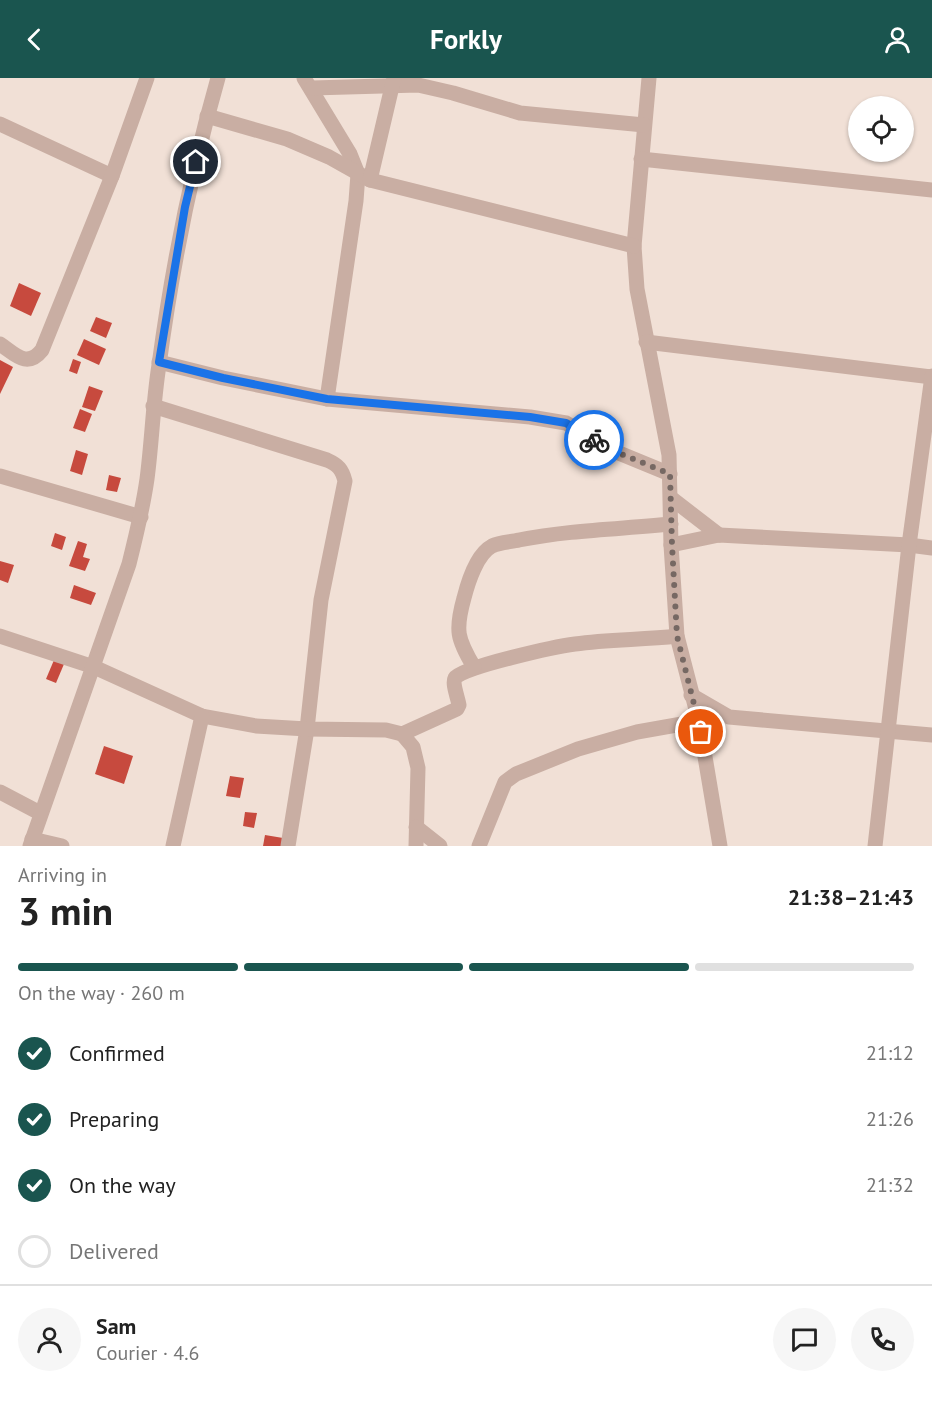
<!DOCTYPE html>
<meta charset="utf-8">
<style>
body{margin:0;font-family:"PT Sans",sans-serif;background:#f6f6f6;color:#222;height:100vh;display:flex;flex-direction:column;font-size:22px;white-space:nowrap}
*{box-sizing:border-box;margin:0}
p{font-size:20px;color:#767676}
.icon{flex:none;width:33px;height:33px;fill:none;stroke:currentColor;stroke-width:2;stroke-linecap:round;stroke-linejoin:round}
.map{position:relative;height:768px;overflow:hidden}
.side{display:flex;flex-direction:column;background:#fff;flex:1}
.side>*{flex:none}
.fabs{position:absolute;left:848px;top:18px;display:grid;gap:12px}
.fabs a{display:grid;place-items:center;width:66px;height:66px;border-radius:50%;background:#fff;box-shadow:0 2px 4px #0004;font-size:30px}
.pin{position:absolute;display:grid;place-items:center;width:51px;height:51px;color:#fff;margin:-26px;border:3px solid #fff;border-radius:50%;box-shadow:0 2px 6px #0007}
.courier{position:absolute;display:grid;place-items:center;width:60px;height:60px;margin:-30px;border:4px solid #1a73e8;border-radius:50%;background:#fff;color:#222;box-shadow:0 2px 8px #0007}
.head em{font-style:normal;font-weight:700}
.head div{display:flex;flex-direction:column-reverse}
.head{display:flex;align-items:center;justify-content:space-between;height:102px;padding:0 18px}
h1{font-size:39px;font-weight:700;line-height:45px}
.bar{display:grid;grid-template-columns:repeat(4,1fr);gap:9px 6px;align-content:center;height:72px;padding:0 18px}
.bar i{height:8px;border-radius:4px;background:#e0e0e0}
.bar .active{background:#1a554f}
.bar p{grid-column:span 4}
.line{display:flex;align-items:center;gap:15px;padding:0 18px;border-top:2px solid #e0e0e0}
.line div{flex:1}
.round{display:grid;place-items:center;flex:none;width:63px;height:63px;border-radius:32px;background:#f6f6f6}
ol{padding:0 18px;list-style:none}
li{display:flex;align-items:center;gap:18px;height:66px}
li p{margin-inline-start:auto}
li .icon{padding:6px;border-radius:50%;background:#1a554f;color:#fff;stroke-width:4}
li:last-child{color:#767676}
li i{width:33px;height:33px;border:3px solid #e0e0e0;border-radius:50%}
header{display:flex;justify-content:space-between;align-items:center;height:78px;padding:0 18px;background:#1a554f;color:#fff;font-size:27px;font-weight:700}
.map>svg:first-child{display:block}
</style>
<header><svg class="icon" aria-label="back" viewBox="0 0 24 24"><path d="M15 5l-7 7 7 7"/></svg>Forkly<svg class="icon" aria-label="person" viewBox="0 0 24 24"><circle cx="12" cy="8" r="4"/><path d="M4 21q1-7 8-7t8 7"/></svg></header>
<div class="map">
<svg width="932" height="768" viewBox="0 0 932 768">
<rect width="100%" height="100%" fill="#f1e0d6"/>
<g fill="#c74a3e">
<path d="M19,205L41,215L31,238L10,228Z"/>
<path d="M96,239L112,245L106,260L90,253Z"/>
<path d="M84,261L106,271L99,287L77,277Z"/>
<path d="M73,281L81,284L77,296L69,293Z"/>
<path d="M0,282L13,289L0,316Z"/>
<path d="M89,308L103,313L95,333L82,329Z"/>
<path d="M80,331L92,336L85,354L73,350Z"/>
<path d="M76,372L88,376L82,397L70,393Z"/>
<path d="M109,397L121,400L117,414L106,412Z"/>
<path d="M55,455L66,459L62,472L51,468Z"/>
<path d="M78,463L87,466L83,479L90,481L85,493L69,488Z"/>
<path d="M0,483L14,487L8,505L0,502Z"/>
<path d="M74,507L96,515L91,527L70,520Z"/>
<path d="M54,582L64,586L56,605L46,601Z"/>
<path d="M104,668L133,678L124,706L95,696Z"/>
<path d="M230,698L244,700L240,720L226,718Z"/>
<path d="M245,734L257,735L254,750L243,748Z"/>
<path d="M265,757L283,760L282,768H263Z"/>
</g>
<g fill="none" stroke-linecap="round" stroke-linejoin="round">
<g stroke="#c9aea3" stroke-width="15">
<path d="M304,0L350,76L358,96L356,123L327,321"/>
<path d="M649,0L634,168L637,211L669,377L671,467L677,558L699,643L720,768"/>
<path d="M312,10L418,7L453,15L520,35L644,47"/>
<path d="M207,38L287,61L329,79L370,102L634,168"/>
<path d="M0,46L112,98"/>
<path d="M641,81L932,112"/>
<path d="M370,102L394,0"/>
<path d="M646,264L932,299"/>
<path d="M0,266C15,276 27,291 42,272L112,98L147,0"/>
<path d="M159,284L223,300L327,321L530,339L566,345L614,373L670,396"/>
<path d="M153,328L327,382C338,387 342,391 345,403L321,522L307,651L288,768"/>
<path d="M0,398L141,439"/>
<path d="M671,420L719,457"/>
<path d="M671,467L719,457L909,467L932,470"/>
<path d="M0,558L94,589L202,638L256,648L307,651L386,652L402,656L457,631L459,627C458,620 452,606 455,600C461,589 559,568 575,566C609,561 643,562 677,558"/>
<path d="M474,589C457,561 455,552 464,520C468,504 477,476 492,468C500,464 511,464 519,462C569,452 621,451 671,446"/>
<path d="M691,617L729,639L932,657"/>
<path d="M402,656L413,669L418,690L416,768"/>
<path d="M0,714L40,735"/>
<path d="M416,749L440,768"/>
<path d="M32,761L62,768"/>
<path d="M30,768L129,486C136,458 143,429 147,401C152,363 153,325 159,287C172,190 191,94 218,0"/>
<path d="M173,768L202,638"/>
<path d="M479,768L505,704L516,696L578,671L637,654L699,643"/>
<path d="M875,768L909,467L932,298"/>
</g>
</g>
<g fill="none" stroke-linecap="round" stroke-linejoin="round">
<path stroke="#766863" stroke-width="6" stroke-dasharray="0 10.8" d="M594,362L614,373L670,396L672,467L677,558L701,654"/>
<path stroke="#1a73e8" stroke-width="8" d="M196,84L185,129L159,284L223,300L327,321L530,339L566,345L594,362"/>
</g>
</svg>
<div class="fabs">
<a><svg class="icon" aria-label="locate" viewBox="0 0 24 24"><circle cx="12" cy="12" r="6"/><path d="M12 2v4M12 18v4M2 12h4M18 12h4"/></svg></a>
</div>
<div class="pin" style="left:701px;top:654px;background:#ea580c"><svg class="icon" aria-label="bag" viewBox="0 0 24 24"><path d="M5 8h14l-1 12H6zM9 8a3 3 0 0 1 6 0"/></svg></div>
<div class="pin" style="left:196px;top:84px;background:#1f2937"><svg class="icon" aria-label="home" viewBox="0 0 24 24"><path d="M3 11l9-7 9 7M6 9v11h12V9"/></svg></div>
<div class="courier" style="left:594px;top:362px"><svg class="icon" aria-label="bike" viewBox="0 0 24 24"><circle cx="6" cy="16" r="4"/><circle cx="18" cy="16" r="4"/><path d="M6 16l4-8h5l3 8M10 8l3 8H6M13 5h3"/></svg></div>
</div>
<section class="side">
<div class="head"><div><h1>3 min</h1><p>Arriving in</p></div><em>21:38–21:43</em></div>
<div class="bar"><i class="active"></i><i class="active"></i><i class="active"></i><i></i><p>On the way · 260 m</p></div>
<ol>
<li><svg class="icon" aria-label="check" viewBox="0 0 24 24"><path d="M5 12l5 5 9-10"/></svg>Confirmed<p>21:12</p></li>
<li><svg class="icon" aria-label="check" viewBox="0 0 24 24"><path d="M5 12l5 5 9-10"/></svg>Preparing<p>21:26</p></li>
<li><svg class="icon" aria-label="check" viewBox="0 0 24 24"><path d="M5 12l5 5 9-10"/></svg>On the way<p>21:32</p></li>
<li><i></i>Delivered</li>
</ol>
<div class="line" style="height:108px"><a class="round"><svg class="icon" aria-label="person" viewBox="0 0 24 24"><circle cx="12" cy="8" r="4"/><path d="M4 21q1-7 8-7t8 7"/></svg></a><div><b>Sam</b><p>Courier · 4.6</p></div><a class="round"><svg class="icon" aria-label="chat" viewBox="0 0 24 24"><path d="M4 5h16v11H9l-5 4z"/></svg></a><a class="round"><svg class="icon" aria-label="phone" viewBox="0 0 24 24"><path d="M5 4h4l2 5-3 2q2 4 5 5l2-3 5 2v4C11 20 4 13 5 4z"/></svg></a></div>
</section>
